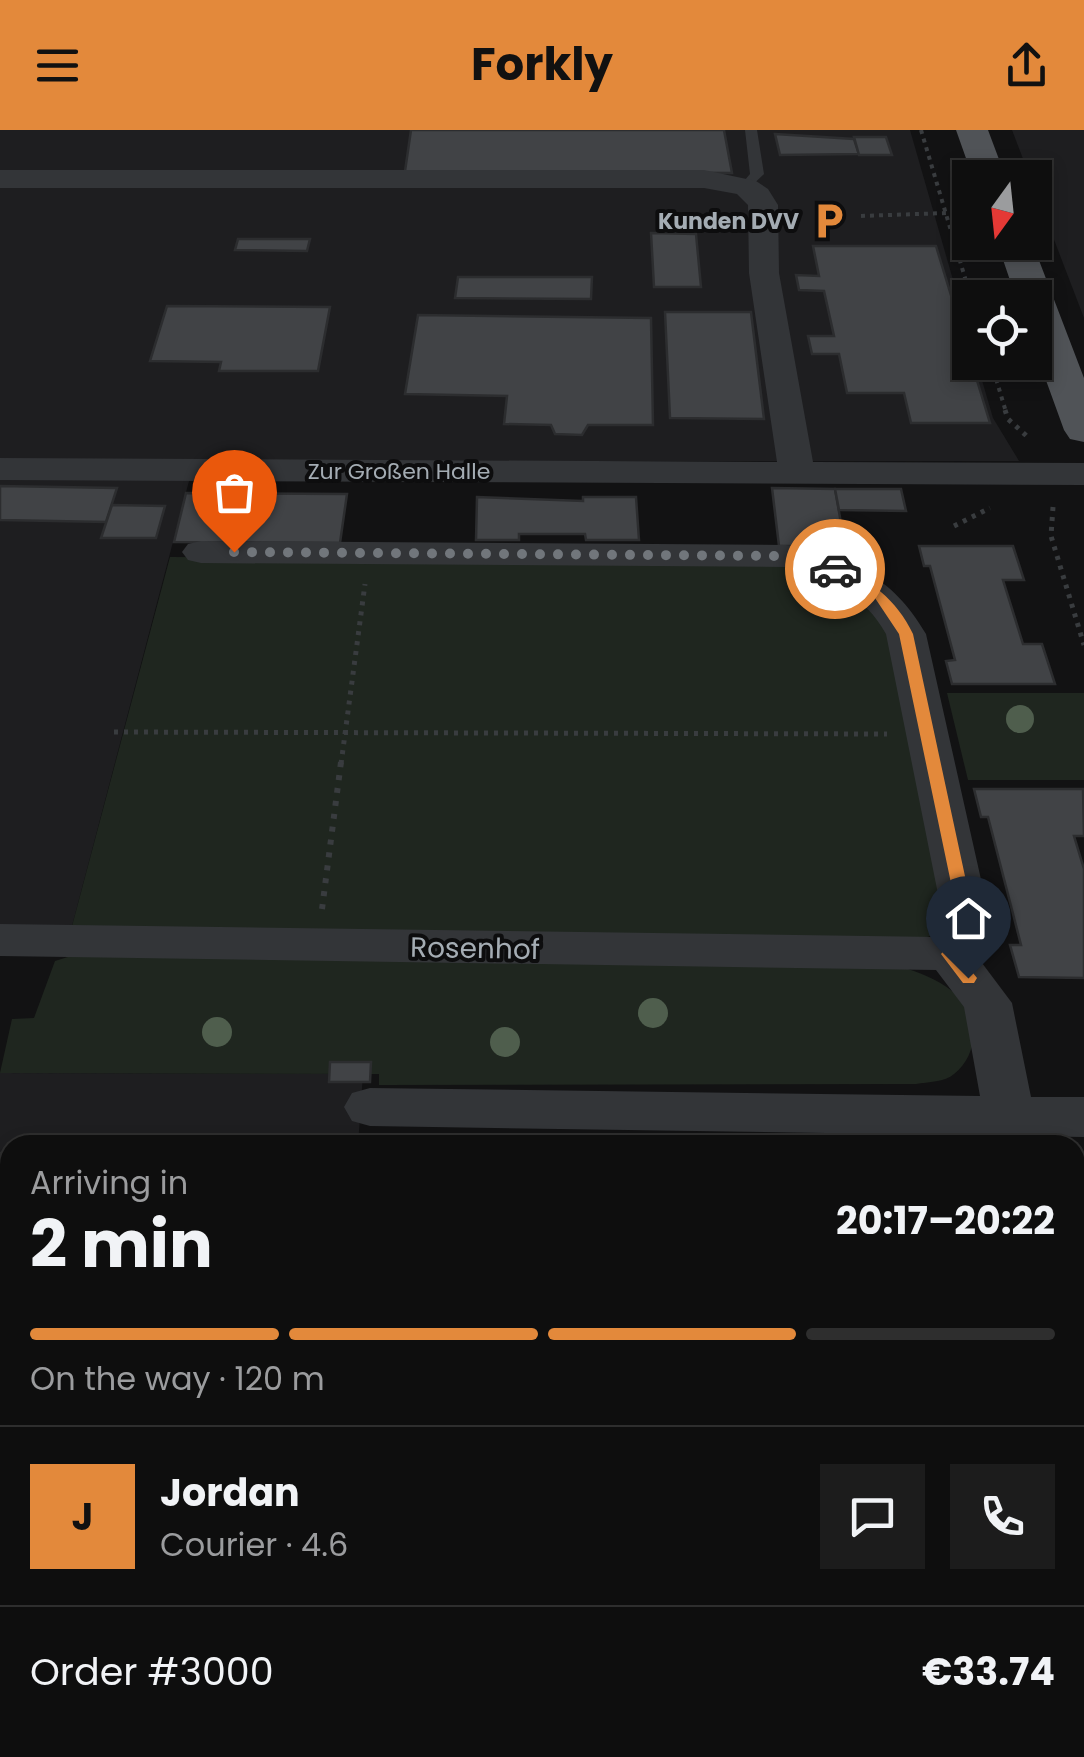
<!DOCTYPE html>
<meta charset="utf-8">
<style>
body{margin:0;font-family:Poppins,sans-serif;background:#1c1c1c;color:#f1f3f6;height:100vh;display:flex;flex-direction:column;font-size:38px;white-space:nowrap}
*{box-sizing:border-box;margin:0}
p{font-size:32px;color:#9b9c9e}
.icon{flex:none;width:55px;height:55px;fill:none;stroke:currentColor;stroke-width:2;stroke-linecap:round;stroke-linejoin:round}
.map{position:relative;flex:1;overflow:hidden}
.sheet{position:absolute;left:0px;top:1005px;width:1085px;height:622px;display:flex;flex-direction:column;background:#0e0e0e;border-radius:30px 30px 0 0;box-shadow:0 5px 15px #0003,0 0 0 2px #2e2e2e}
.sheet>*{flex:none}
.needle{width:65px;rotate:195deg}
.fabs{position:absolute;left:952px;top:30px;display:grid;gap:20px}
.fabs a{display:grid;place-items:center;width:100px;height:100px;border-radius:0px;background:#0e0e0e;box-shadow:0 5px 15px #0003,0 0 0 2px #2e2e2e;font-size:50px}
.pin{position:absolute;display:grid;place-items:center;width:85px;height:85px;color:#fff;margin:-102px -42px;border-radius:50% 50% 50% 0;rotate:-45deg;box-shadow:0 0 10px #0007}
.pin .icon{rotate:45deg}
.courier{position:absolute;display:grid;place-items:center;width:100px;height:100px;margin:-50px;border:8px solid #e3893b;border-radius:50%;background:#fff;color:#222;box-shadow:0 2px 12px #0007}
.head em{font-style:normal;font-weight:700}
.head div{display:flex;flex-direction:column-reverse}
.head{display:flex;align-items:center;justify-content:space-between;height:170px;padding:0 30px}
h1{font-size:65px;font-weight:700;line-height:75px}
.bar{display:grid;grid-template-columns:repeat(4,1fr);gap:15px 10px;align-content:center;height:120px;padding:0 30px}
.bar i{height:12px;border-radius:8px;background:#2e2e2e}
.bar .current{background:#e3893b}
.bar p{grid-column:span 4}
.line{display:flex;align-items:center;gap:25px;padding:0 30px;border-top:2px solid #2e2e2e}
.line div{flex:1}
.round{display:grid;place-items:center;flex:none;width:105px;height:105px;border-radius:0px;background:#1c1c1c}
header{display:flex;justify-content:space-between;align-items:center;height:130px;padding:0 30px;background:#e3893b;color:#111;font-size:45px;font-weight:700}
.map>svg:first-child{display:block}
</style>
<header><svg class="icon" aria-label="menu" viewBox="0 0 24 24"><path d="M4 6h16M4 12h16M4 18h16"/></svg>Forkly<svg class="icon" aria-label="share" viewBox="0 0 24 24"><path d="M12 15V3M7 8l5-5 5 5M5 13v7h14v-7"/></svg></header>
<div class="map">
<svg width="1084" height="1627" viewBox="0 0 1084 1627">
<rect width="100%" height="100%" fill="#121213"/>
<g fill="#1e1e20">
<path d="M0,0H910L970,209V232L977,233L993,288L1019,331L194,332L71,800L0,798Z"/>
<path d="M1012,0H1084V188L1035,60V48L1030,47Z"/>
<path d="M0,943L363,944L358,1015H10V1618H1075V1287H1084V1627H0Z"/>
</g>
<g fill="#1f261f">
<path d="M170,427L742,430C806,437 837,450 885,492L948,799L917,811L71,800Z"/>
<path d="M947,563H1084V650H968Z"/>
<path d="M71,826L902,837C920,843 937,849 952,861C979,883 981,922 954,944C945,952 928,952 916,954L379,955V944L0,943L12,889L34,888L55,831Z"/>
</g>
<g fill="#414346" stroke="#2c2d2f" stroke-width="2.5">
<path d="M411,0H724L732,43L405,41Z"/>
<path d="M775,4L854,9L859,24L780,25Z"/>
<path d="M854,7H886L892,25H859Z"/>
<path d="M651,103L696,104L701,157H654Z"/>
<path d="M238,109H310L307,121L235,120Z"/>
<path d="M813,116H936L990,293H911L904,263H847L839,224H812L808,206H834L824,161L799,160L796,145L819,146Z"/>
<path d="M458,147H592L591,169L455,168Z"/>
<path d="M167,176L330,177L318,241H219L221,232L150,231Z"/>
<path d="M665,182H751L764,289L670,288Z"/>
<path d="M418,185L651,188L653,295H588L582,305L555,304L551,295L504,294L507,266L405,264Z"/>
<path d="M0,356L117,358L106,392L0,390Z"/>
<path d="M772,358L835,359L845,416H779Z"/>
<path d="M835,359H901L906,381L839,380Z"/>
<path d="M186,363L347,364L340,413L174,412Z"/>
<path d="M477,367L583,371V367H636L639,410H586L585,404H519V410H476Z"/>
<path d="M112,375L165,376L156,408H101Z"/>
<path d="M919,416H1013L1024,450H1003L1023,514H1042L1055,554H952L946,531L955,530L930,436H924Z"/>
<path d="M974,659H1083L1084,706H1074L1084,739V848L1019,847L1010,815H1021L988,687H981Z"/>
<path d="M330,932H371L370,952H329Z"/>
<path d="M169,1006L237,1008L235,1015H167Z"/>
<rect x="0" y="1023" width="10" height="102"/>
<rect x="0" y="1300" width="10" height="137"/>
<rect x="1075" y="1307" width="9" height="77"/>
<rect x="0" y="1437" width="10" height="48"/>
</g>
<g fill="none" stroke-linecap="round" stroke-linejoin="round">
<g stroke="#393c3f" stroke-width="4" stroke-dasharray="4 5" stroke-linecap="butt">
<path d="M921,0L971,168"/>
<path d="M861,86L946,83"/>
<path d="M991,232L1006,282"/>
</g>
<g stroke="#393c3f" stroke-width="5" stroke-dasharray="4 6" stroke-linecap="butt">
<path d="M1005,280L1008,289L1030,309"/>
<path d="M1053,377L1051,406L1084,515"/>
<path d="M954,396L990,378"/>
<path d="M114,602L887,604"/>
<path d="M341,634L365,454"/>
</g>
<path stroke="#393c3f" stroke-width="6" stroke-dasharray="5 8" stroke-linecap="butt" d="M322,779L341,632"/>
<g fill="#333538" fill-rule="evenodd">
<path d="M745,0H757L764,44L746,61L739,57L750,44Z"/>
<rect x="1075" y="1434" width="9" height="28"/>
</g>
<g fill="#333538" fill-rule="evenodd">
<path d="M0,40H704L756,51L768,59L778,75L779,143L813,332L1084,333V355L0,350V328L777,332L749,143L748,75L737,64L704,58H0Z"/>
<path d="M201,411L786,415C851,430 891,444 926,504L993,803L976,825L1012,873L1031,967H1084V1007L370,996L352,991L344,977L352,963L370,958L980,966L964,877L936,840L0,826V794L937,807L945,799L886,504C865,465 828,448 786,437L201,433L188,430L182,422L188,414Z"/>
<rect x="0" y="1501" width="10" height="62"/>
<rect x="1075" y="1502" width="9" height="62"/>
</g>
<g fill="#505357" fill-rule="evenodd">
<path d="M956,0H988L1006,48H973Z"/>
<path d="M997,112H1032L1084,248V312L1070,309L1064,300L1035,220V168H1016Z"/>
</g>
</g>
<g fill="#4f5e4d">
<circle cx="1020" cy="589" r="14"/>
<circle cx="653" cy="883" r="15"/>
<circle cx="217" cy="902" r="15"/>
<circle cx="505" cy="912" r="15"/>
</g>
<path fill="#e3893b" d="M835,435C869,448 897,470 913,504L977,802L958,824L977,848L974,853H963L941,824L961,801L899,504L875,468L830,442L828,439Z"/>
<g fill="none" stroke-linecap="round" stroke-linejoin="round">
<path stroke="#71767b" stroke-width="10" stroke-dasharray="0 18" d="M234,422L786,426L835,439"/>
</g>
<defs>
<g id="parking-bare" transform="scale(3)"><path d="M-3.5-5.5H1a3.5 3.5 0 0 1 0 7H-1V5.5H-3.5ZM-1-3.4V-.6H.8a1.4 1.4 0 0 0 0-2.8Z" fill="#e3893b" stroke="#0d0d0e" stroke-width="2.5" paint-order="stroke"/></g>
</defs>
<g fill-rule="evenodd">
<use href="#parking-bare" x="829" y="91"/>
</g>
<g text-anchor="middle" stroke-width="8" stroke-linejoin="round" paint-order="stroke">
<g font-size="22" font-weight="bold" fill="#a4acb3" stroke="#0d0d0e" text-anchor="end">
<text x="799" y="99">Kunden DVV</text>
</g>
<g font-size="22" fill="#a4acb3" stroke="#0d0d0e">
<text x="399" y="349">Zur Großen Halle</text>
</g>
<g font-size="28" fill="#a4acb3" stroke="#0d0d0e">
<text transform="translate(475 818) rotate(1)" y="10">Rosenhof</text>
</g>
</g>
</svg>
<div class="fabs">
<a><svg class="needle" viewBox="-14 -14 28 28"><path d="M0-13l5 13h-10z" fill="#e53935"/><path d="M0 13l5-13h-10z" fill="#9b9c9e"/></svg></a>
<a><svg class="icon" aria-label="locate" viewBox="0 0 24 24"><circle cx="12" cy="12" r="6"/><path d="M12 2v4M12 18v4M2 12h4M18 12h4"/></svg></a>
</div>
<div class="pin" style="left:234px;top:422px;background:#ea580c"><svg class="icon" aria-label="bag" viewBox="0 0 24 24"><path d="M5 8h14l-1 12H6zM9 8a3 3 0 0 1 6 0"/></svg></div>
<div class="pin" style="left:968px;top:848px;background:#1f2937"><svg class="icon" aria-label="home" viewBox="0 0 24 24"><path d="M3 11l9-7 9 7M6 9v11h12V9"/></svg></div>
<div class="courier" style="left:835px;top:439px"><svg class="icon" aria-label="car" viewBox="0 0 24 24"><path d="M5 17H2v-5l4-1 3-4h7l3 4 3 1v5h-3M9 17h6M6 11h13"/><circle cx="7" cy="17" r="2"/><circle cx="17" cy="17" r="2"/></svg></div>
<section class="sheet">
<div class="head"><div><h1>2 min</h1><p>Arriving in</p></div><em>20:17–20:22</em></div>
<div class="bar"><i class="current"></i><i class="current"></i><i class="current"></i><i></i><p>On the way · 120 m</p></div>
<div class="line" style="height:180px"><b class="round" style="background:#e3893b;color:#111">J</b><div><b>Jordan</b><p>Courier · 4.6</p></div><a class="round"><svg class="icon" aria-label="chat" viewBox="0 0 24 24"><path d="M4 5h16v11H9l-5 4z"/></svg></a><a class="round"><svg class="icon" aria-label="phone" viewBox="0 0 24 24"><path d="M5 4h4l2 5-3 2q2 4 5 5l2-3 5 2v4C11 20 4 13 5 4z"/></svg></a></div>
<div class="line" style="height:130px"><div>Order #3000</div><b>€33.74</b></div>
</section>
</div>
